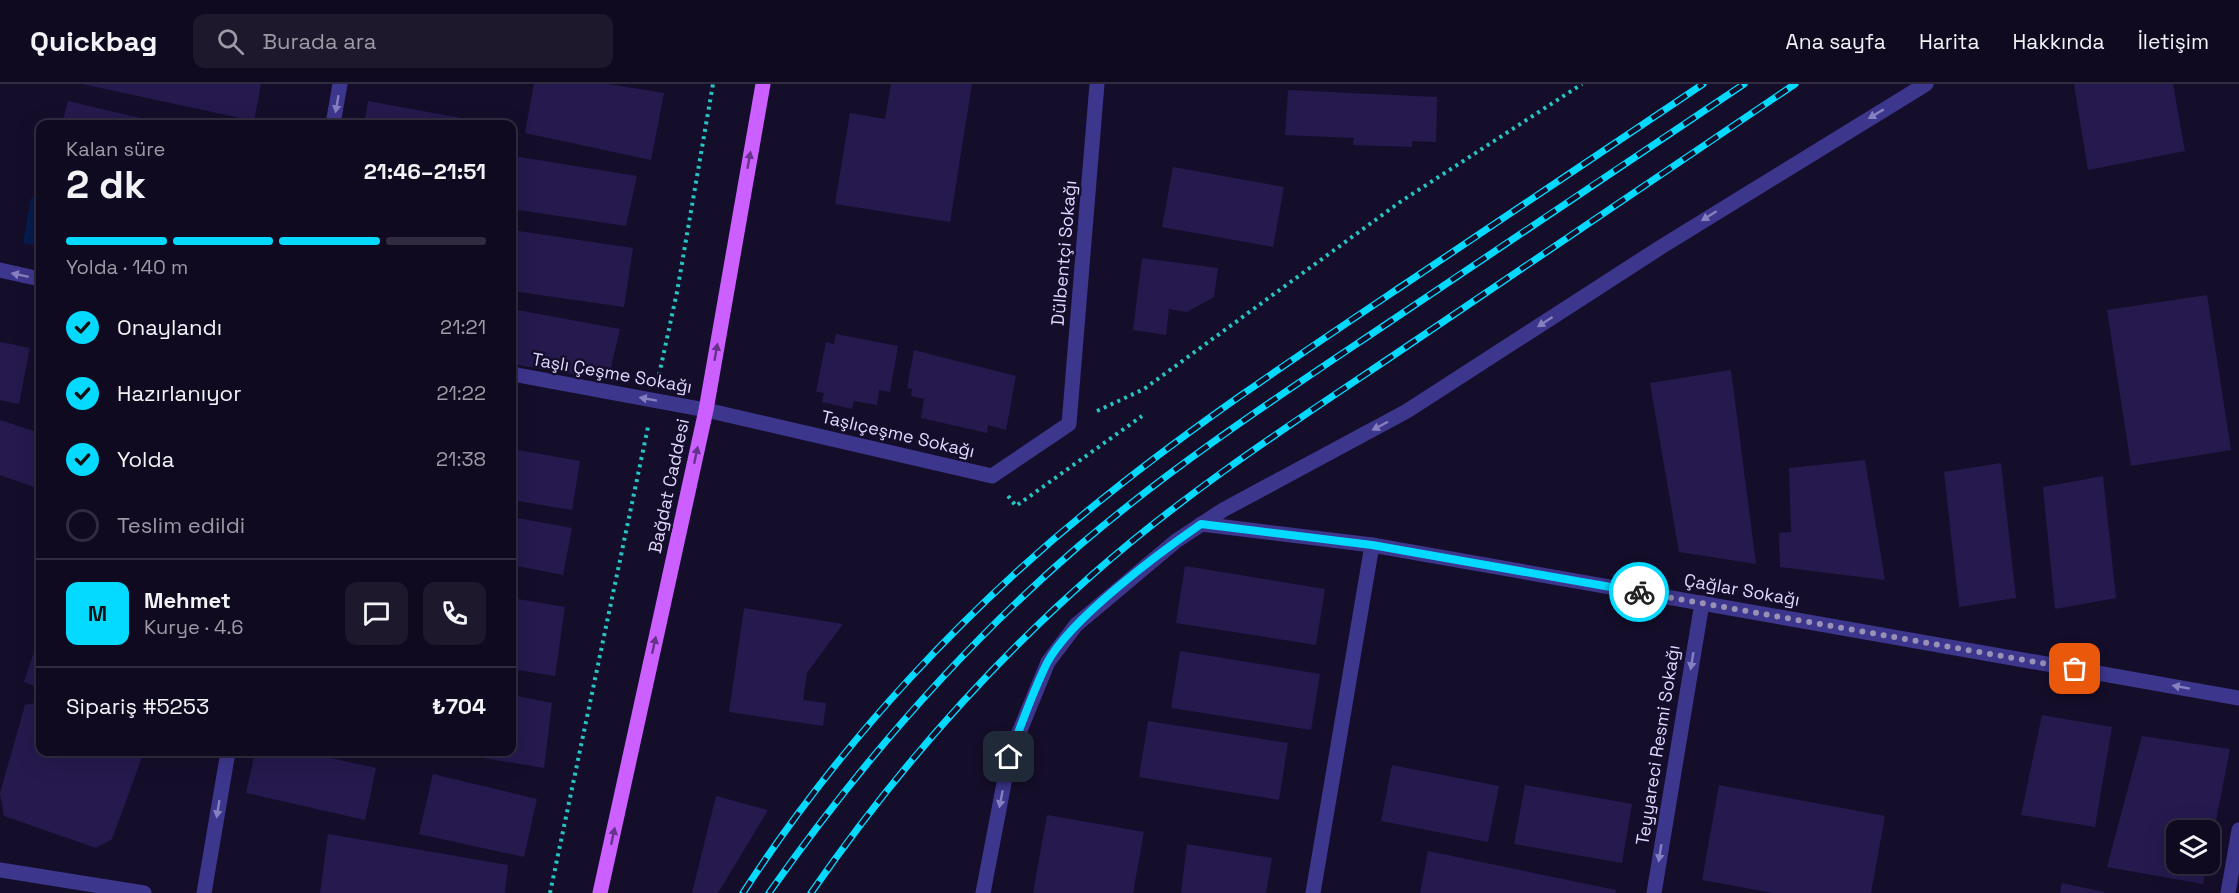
<!DOCTYPE html>
<html lang="tr">
<meta charset="utf-8">
<style>
body{margin:0;font-family:"Space Grotesk",sans-serif;background:#1e182d;color:#f1f3f6;height:100vh;display:flex;flex-direction:column;font-size:22px;white-space:nowrap}
*{box-sizing:border-box;margin:0}
p{font-size:20px;color:#9c9aa5}
.icon{flex:none;width:33px;height:33px;fill:none;stroke:currentColor;stroke-width:2;stroke-linecap:round;stroke-linejoin:round}
.map{position:relative;flex:1;overflow:hidden}
.panel{position:absolute;left:36px;top:36px;width:480px;height:636px;display:flex;flex-direction:column;background:#100a20;border-radius:12px;box-shadow:0 6px 24px #0002,0 0 0 2px #302b3e}
.panel>*{flex:none}
.tools{position:absolute;left:2166px;top:736px;display:grid;gap:12px}
.tools a{display:grid;place-items:center;width:54px;height:54px;border-radius:12px;background:#100a20;box-shadow:0 6px 24px #0002,0 0 0 2px #302b3e;font-size:30px}
.pin{position:absolute;display:grid;place-items:center;width:51px;height:51px;color:#fff;margin:-26px;border-radius:12px;box-shadow:0 3px 9px #0006}
.courier{position:absolute;display:grid;place-items:center;width:60px;height:60px;margin:-30px;border:4px solid #04daff;border-radius:50%;background:#fff;color:#222;box-shadow:0 2px 8px #0007}
.head em{font-style:normal;font-weight:600}
.head div{display:flex;flex-direction:column-reverse}
.head{display:flex;align-items:center;justify-content:space-between;height:102px;padding:0 30px}
h1{font-size:39px;font-weight:600;line-height:45px}
.bar{display:grid;grid-template-columns:repeat(4,1fr);gap:9px 6px;align-content:center;height:72px;padding:0 30px}
.bar i{height:8px;border-radius:4px;background:#302b3e}
.bar .on{background:#04daff}
.bar p{grid-column:span 4}
.line{display:flex;align-items:center;gap:15px;padding:0 30px;border-top:2px solid #302b3e}
.line div{flex:1}
.round{display:grid;place-items:center;flex:none;width:63px;height:63px;border-radius:12px;background:#1e182d}
ol{padding:0 30px;list-style:none}
li{display:flex;align-items:center;gap:18px;height:66px}
li p{margin-inline-start:auto}
li .icon{padding:6px;border-radius:50%;background:#04daff;color:#111;stroke-width:4}
li:last-child{color:#9c9aa5}
li i{width:33px;height:33px;border:3px solid #302b3e;border-radius:50%}
header{display:flex;align-items:center;gap:36px;box-sizing:border-box;height:84px;padding:0 30px;background:#100a20;border-bottom:2px solid #302b3e}
header strong{font-size:28px}
nav{display:flex;gap:33px;margin-inline-start:auto;font-size:21px}
.search{width:420px;height:54px;background:#1e182d;display:flex;align-items:center;gap:15px;box-sizing:border-box;padding:0 21px;border-radius:12px;color:#9c9aa5;font-size:22px}
.map>svg:first-child{display:block}
</style>
<header>
<strong>Quickbag</strong>
<div class="search"><svg class="icon" aria-label="search" viewBox="0 0 24 24"><circle cx="10" cy="10" r="6"/><path d="M15 15l6 6"/></svg>Burada ara</div>
<nav><a>Ana sayfa</a><a>Harita</a><a>Hakkında</a><a>İletişim</a></nav>
</header>
<div class="map">
<svg width="2239" height="809" viewBox="0 0 2239 809">
<rect width="100%" height="100%" fill="#150e2b"/>
<path fill="#061c4c" d="M31,114H40V162L23,159Z"/>
<g fill="#26194d">
<path d="M82,0H261L254,37Z"/>
<path d="M534,0H608L664,9L651,76L525,49Z"/>
<path d="M891,0H972L950,138L835,120L850,29L885,35Z"/>
<path d="M2074,0H2173L2185,67L2088,86Z"/>
<path d="M1288,6L1437,13L1436,58L1412,57V63L1353,61L1354,54L1285,51Z"/>
<path d="M68,17L165,40H62Z"/>
<path d="M368,17L466,35L465,40H364Z"/>
<path d="M513,72L637,92L626,142L512,125Z"/>
<path d="M1173,83L1284,103L1273,163L1162,143Z"/>
<path d="M512,146L633,164L624,223L512,207Z"/>
<path d="M1142,174L1218,184L1214,213L1187,228L1169,225L1166,251L1133,246Z"/>
<path d="M2207,211L2231,366L2131,382L2107,226Z"/>
<path d="M512,225L620,245L608,296L512,280Z"/>
<path d="M836,250L898,262L890,308L879,306L877,321L854,317L852,325L822,318L824,309L816,308L826,258L834,260Z"/>
<path d="M0,258L30,264L19,320L0,316Z"/>
<path d="M914,266L1016,292L1006,346L988,341L987,349L921,334L924,315L911,312L912,305L907,304Z"/>
<path d="M1731,286L1756,480L1679,468L1650,299Z"/>
<path d="M0,336L40,349V405L0,391Z"/>
<path d="M512,365L580,377L572,426L512,416Z"/>
<path d="M1865,376L1885,496L1780,483L1779,449L1791,448L1789,384Z"/>
<path d="M2001,379L2016,514L1959,523L1944,388Z"/>
<path d="M2103,392L2116,514L2055,525L2043,403Z"/>
<path d="M512,433L572,444L563,491L512,481Z"/>
<path d="M1185,482L1325,505L1316,561L1176,539Z"/>
<path d="M512,514L565,523L555,592L512,585Z"/>
<path d="M744,524L843,540L807,589L803,616L826,619L823,642L729,628Z"/>
<path d="M40,550V604L24,598Z"/>
<path d="M1180,567L1320,590L1311,646L1171,624Z"/>
<path d="M512,611L552,619L544,684L453,669L512,668Z"/>
<path d="M40,618V668H144L112,755L96,764L4,732L0,709L25,621Z"/>
<path d="M2042,631L2112,643L2095,743L2021,731Z"/>
<path d="M1148,637L1288,659L1279,716L1139,693Z"/>
<path d="M2142,652L2230,665L2211,762L2210,747H2176V780H2207L2203,800L2107,783Z"/>
<path d="M255,668H304L376,684L365,736L246,709Z"/>
<path d="M1392,681L1499,702L1488,758L1381,737Z"/>
<path d="M433,690L537,715L524,773L419,750Z"/>
<path d="M1525,701L1632,720L1622,779L1514,760Z"/>
<path d="M1719,701L1885,732L1871,809H1773L1702,796Z"/>
<path d="M716,712L768,726L718,809H692Z"/>
<path d="M1047,731L1144,748L1133,809H1033Z"/>
<path d="M328,750L508,781L505,809H320Z"/>
<path d="M1187,760L1272,774L1266,809H1181Z"/>
<path d="M1428,767L1616,806L1615,809H1420Z"/>
<path d="M2062,799L2104,808V809H2060Z"/>
</g>
<g fill="none" stroke-linecap="round" stroke-linejoin="round">
<g stroke="#26c5c3" stroke-width="4" stroke-dasharray="3 4.5" stroke-linecap="butt">
<path d="M659,291L677,208L713,0"/>
<path d="M1097,327L1144,305L1400,118L1582,0"/>
<path d="M1008,412L1016,422L1142,332"/>
<path d="M550,809L648,343"/>
</g>
<g stroke="#3d368d" stroke-width="15">
<path d="M333,40L340,0"/>
<path d="M0,186L40,195"/>
<path d="M512,290L706,326L992,392L1069,340L1097,0"/>
<path d="M1201,440L1372,461L2239,614"/>
<path d="M0,786L144,809"/>
<path d="M204,809L228,668"/>
<path d="M983,809L1009,673L1048,578L1076,541L1176,457L1223,426L1407,327L1661,163L1926,0"/>
<path d="M1313,809L1372,461"/>
<path d="M1654,809L1702,519"/>
<path d="M2228,809L2239,746"/>
</g>
<path stroke="#cb5fff" stroke-width="15" d="M600,809L706,326L763,0"/>
<g stroke="#04daff" stroke-width="7">
<g id="rail">
<path d="M743,809C840,659 967,522 1106,412C1201,336 1302,269 1402,202C1502,135 1603,67 1703,0"/>
<path d="M769,809C859,681 961,563 1080,461C1175,380 1279,312 1382,243C1502,162 1623,81 1744,0"/>
<path d="M811,809C892,692 985,585 1092,491C1186,408 1291,340 1394,271C1528,180 1662,90 1795,0"/>
</g>
</g>
<use href="#rail" stroke="#150e2b" stroke-width="4.5" stroke-dasharray="14" stroke-linecap="butt"/>
</g>
<defs><path id="oneway-solid" d="M-6-.8H1V-3.2L6.5 0L1 3.2V.8H-6Z" transform="scale(1.5)"/></defs>
<g fill="#867fc0">
<use href="#oneway-solid" transform="translate(337 20) rotate(100)"/>
<use href="#oneway-solid" transform="translate(1876 30) rotate(149)"/>
<use href="#oneway-solid" transform="translate(1709 132) rotate(148)"/>
<use href="#oneway-solid" transform="translate(20 191) rotate(-168)"/>
<use href="#oneway-solid" transform="translate(1545 238) rotate(147)"/>
<use href="#oneway-solid" transform="translate(648 315) rotate(-170)"/>
<use href="#oneway-solid" transform="translate(1380 342) rotate(152)"/>
<use href="#oneway-solid" transform="translate(1692 577) rotate(99)"/>
<use href="#oneway-solid" transform="translate(2181 603) rotate(-170)"/>
<use href="#oneway-solid" transform="translate(1001 715) rotate(101)"/>
<use href="#oneway-solid" transform="translate(218 725) rotate(99)"/>
<use href="#oneway-solid" transform="translate(1660 769) rotate(99)"/>
</g>
<g fill="#67328a">
<use href="#oneway-solid" transform="translate(749 76) rotate(-80)"/>
<use href="#oneway-solid" transform="translate(716 268) rotate(-80)"/>
<use href="#oneway-solid" transform="translate(696 371) rotate(-78)"/>
<use href="#oneway-solid" transform="translate(654 561) rotate(-78)"/>
<use href="#oneway-solid" transform="translate(613 752) rotate(-78)"/>
</g>
<g fill="none" stroke-linecap="round" stroke-linejoin="round">
<path stroke="#9891b5" stroke-width="6" stroke-dasharray="0 10.8" d="M1639,508L2075,585"/>
<path stroke="#04daff" stroke-width="8" d="M1009,673C1021,642 1032,609 1047,579C1070,535 1159,469 1201,440L1372,461L1639,508"/>
</g>
<g text-anchor="middle" stroke-width="5" stroke-linejoin="round" paint-order="stroke">
<g font-size="18" fill="#dfd8ff" stroke="#150e2b">
<text transform="translate(1064 169) rotate(-85)" y="6">Dülbentçi Sokağı</text>
<text transform="translate(612 289) rotate(10)" y="6">Taşlı Çeşme Sokağı</text>
<text transform="translate(898 350) rotate(13)" y="6">Taşlıçeşme Sokağı</text>
<text transform="translate(669 402) rotate(-78)" y="6">Bağdat Caddesi</text>
<text transform="translate(1742 506) rotate(10)" y="6">Çağlar Sokağı</text>
<text transform="translate(1658 661) rotate(-81)" y="6">Teyyareci Resmi Sokağı</text>
</g>
</g>
</svg>
<div class="tools">
<a><svg class="icon" aria-label="layers" viewBox="0 0 24 24"><path d="M12 4l9 5-9 5-9-5zM3 14l9 5 9-5"/></svg></a>
</div>
<div class="pin" style="left:2075px;top:585px;background:#ea580c"><svg class="icon" aria-label="bag" viewBox="0 0 24 24"><path d="M5 8h14l-1 12H6zM9 8a3 3 0 0 1 6 0"/></svg></div>
<div class="pin" style="left:1009px;top:673px;background:#1f2937"><svg class="icon" aria-label="home" viewBox="0 0 24 24"><path d="M3 11l9-7 9 7M6 9v11h12V9"/></svg></div>
<div class="courier" style="left:1639px;top:508px"><svg class="icon" aria-label="bike" viewBox="0 0 24 24"><circle cx="6" cy="16" r="4"/><circle cx="18" cy="16" r="4"/><path d="M6 16l4-8h5l3 8M10 8l3 8H6M13 5h3"/></svg></div>
<section class="panel">
<div class="head"><div><h1>2 dk</h1><p>Kalan süre</p></div><em>21:46–21:51</em></div>
<div class="bar"><i class="on"></i><i class="on"></i><i class="on"></i><i></i><p>Yolda · 140 m</p></div>
<ol>
<li><svg class="icon" aria-label="check" viewBox="0 0 24 24"><path d="M5 12l5 5 9-10"/></svg>Onaylandı<p>21:21</p></li>
<li><svg class="icon" aria-label="check" viewBox="0 0 24 24"><path d="M5 12l5 5 9-10"/></svg>Hazırlanıyor<p>21:22</p></li>
<li><svg class="icon" aria-label="check" viewBox="0 0 24 24"><path d="M5 12l5 5 9-10"/></svg>Yolda<p>21:38</p></li>
<li><i></i>Teslim edildi</li>
</ol>
<div class="line" style="height:108px"><b class="round" style="background:#04daff;color:#111">M</b><div><b>Mehmet</b><p>Kurye · 4.6</p></div><a class="round"><svg class="icon" aria-label="chat" viewBox="0 0 24 24"><path d="M4 5h16v11H9l-5 4z"/></svg></a><a class="round"><svg class="icon" aria-label="phone" viewBox="0 0 24 24"><path d="M5 4h4l2 5-3 2q2 4 5 5l2-3 5 2v4C11 20 4 13 5 4z"/></svg></a></div>
<div class="line" style="height:78px"><div>Sipariş #5253</div><b>₺704</b></div>
</section>
</div>
